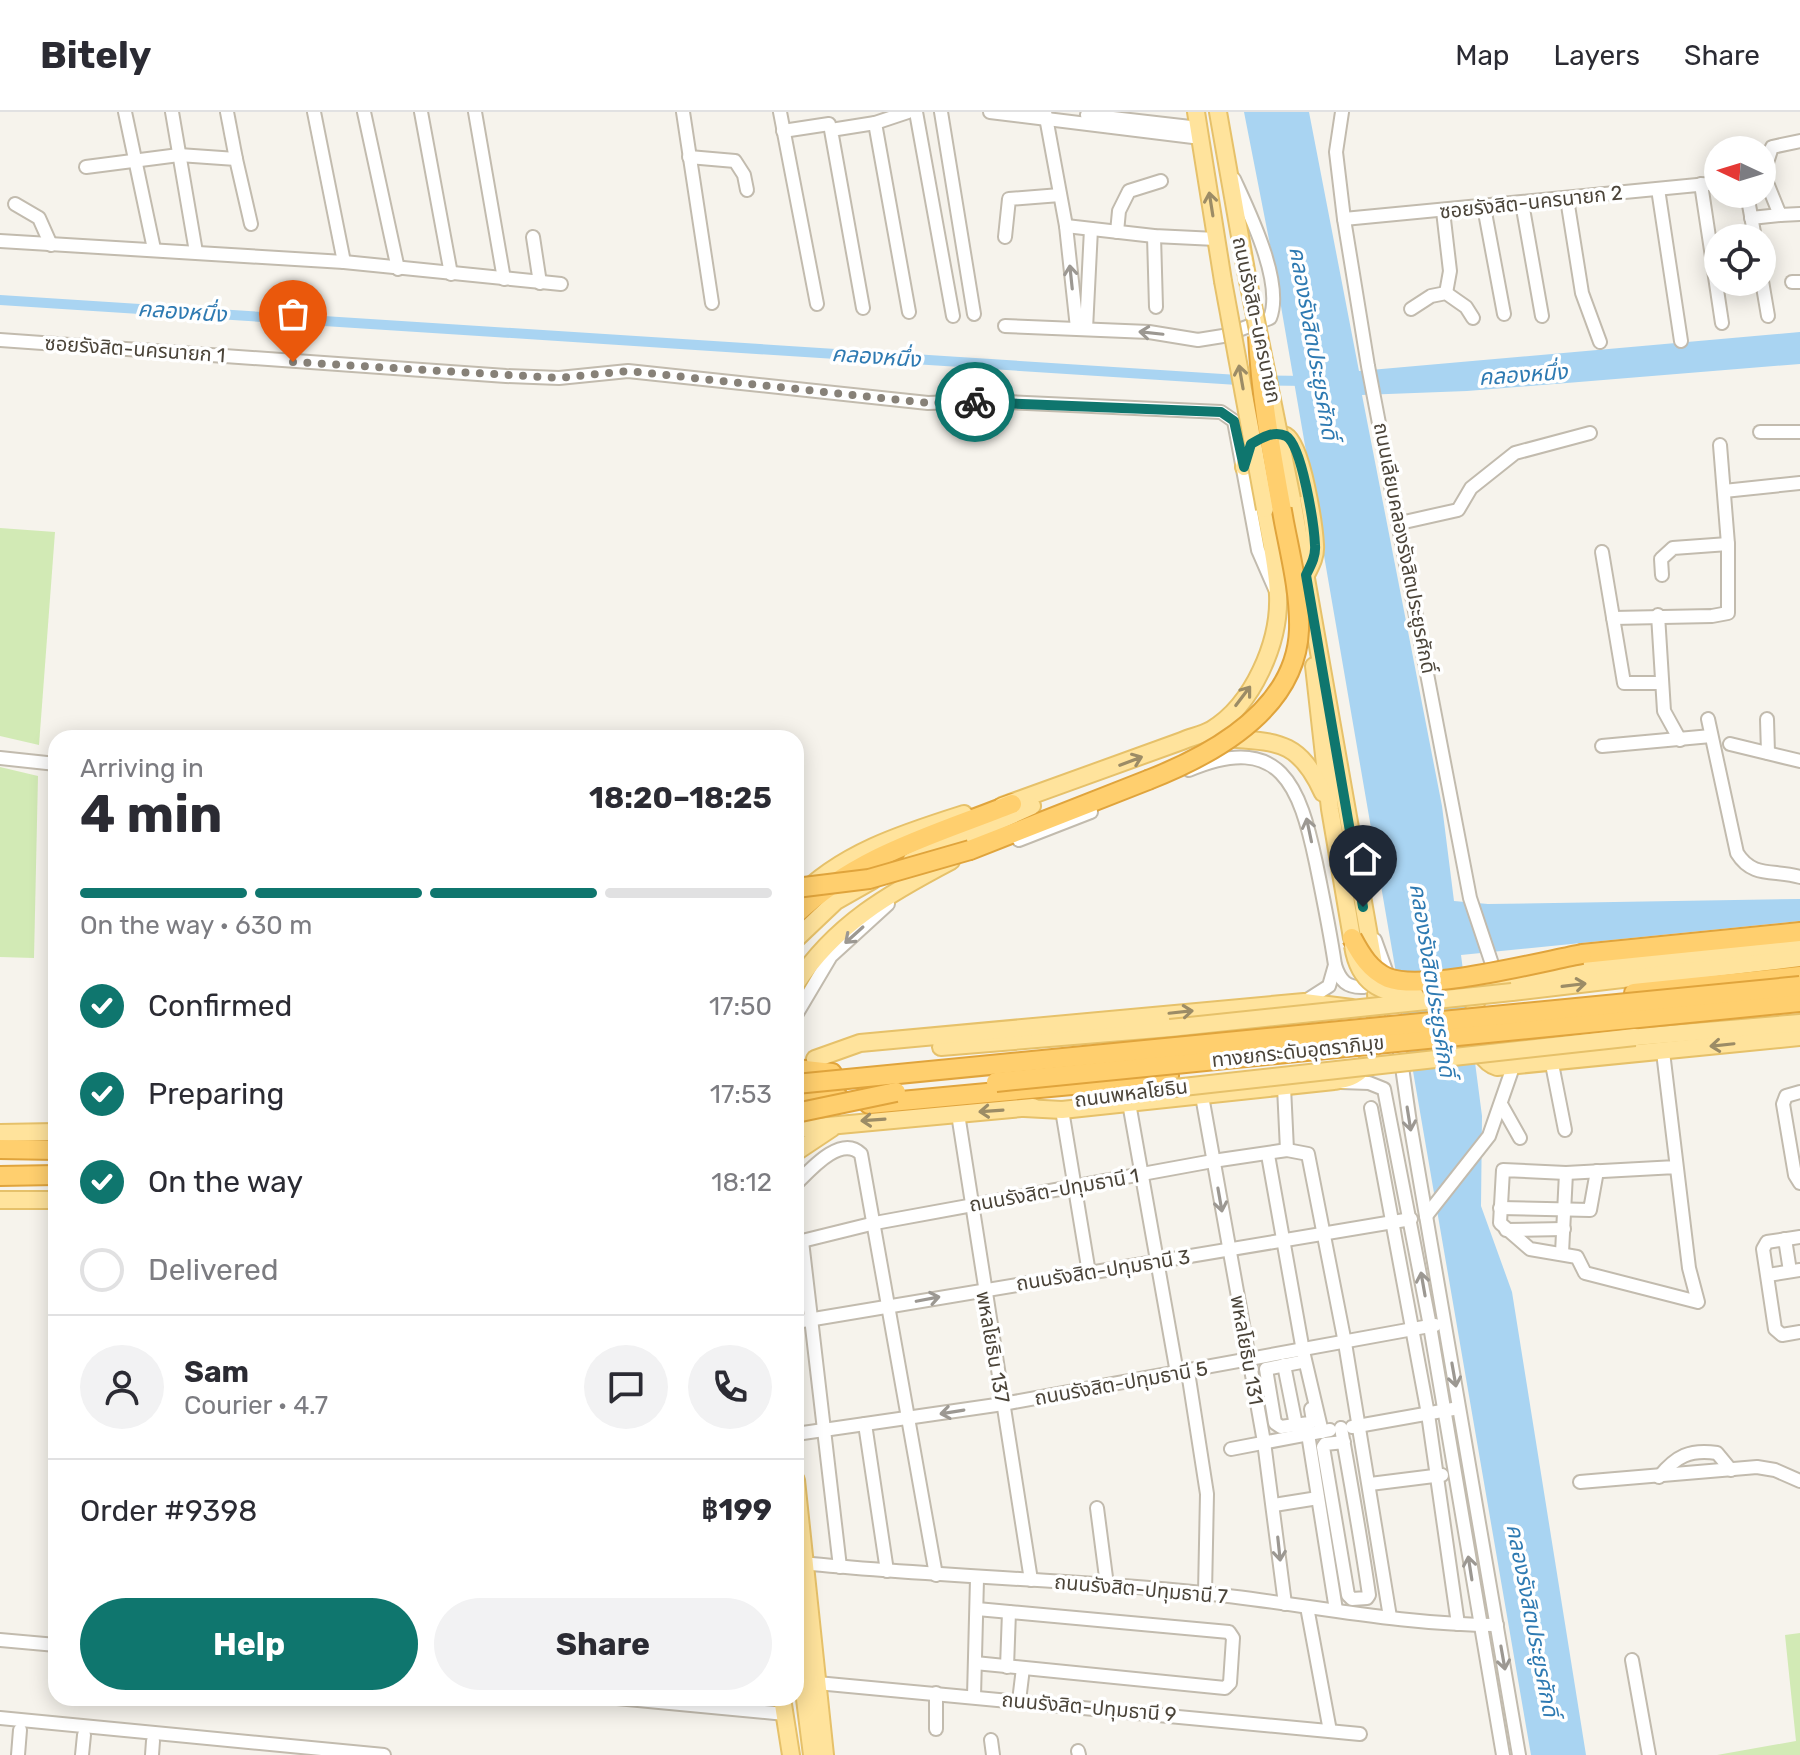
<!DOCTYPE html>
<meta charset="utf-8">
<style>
body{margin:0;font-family:Rubik,"Noto Sans Thai",sans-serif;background:#f2f2f3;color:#2b2b33;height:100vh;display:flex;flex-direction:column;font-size:30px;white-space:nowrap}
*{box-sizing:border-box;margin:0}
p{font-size:26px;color:#7c7c81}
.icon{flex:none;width:44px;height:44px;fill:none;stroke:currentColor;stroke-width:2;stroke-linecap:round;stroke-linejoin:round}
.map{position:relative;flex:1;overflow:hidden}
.details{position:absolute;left:48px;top:618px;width:756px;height:976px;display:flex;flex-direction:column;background:#fff;border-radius:24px;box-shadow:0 4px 20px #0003}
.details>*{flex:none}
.needle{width:52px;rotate:274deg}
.fabs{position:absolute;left:1704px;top:24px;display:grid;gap:16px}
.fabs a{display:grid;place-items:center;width:72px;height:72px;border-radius:50%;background:#fff;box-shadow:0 4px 20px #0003;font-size:40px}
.pin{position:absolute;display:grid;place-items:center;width:68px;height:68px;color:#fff;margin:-82px -34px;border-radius:50% 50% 50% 0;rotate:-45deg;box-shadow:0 0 8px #0007}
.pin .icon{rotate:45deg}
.courier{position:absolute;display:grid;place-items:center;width:80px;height:80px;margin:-40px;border:6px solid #0f766e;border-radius:50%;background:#fff;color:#222;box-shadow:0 2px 10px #0007}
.headline em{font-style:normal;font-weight:700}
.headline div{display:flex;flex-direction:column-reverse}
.headline{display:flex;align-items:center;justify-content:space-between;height:136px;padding:0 32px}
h1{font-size:52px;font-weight:700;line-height:60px}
.bar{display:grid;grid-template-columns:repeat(4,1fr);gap:12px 8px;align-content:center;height:96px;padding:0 32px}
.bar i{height:10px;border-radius:6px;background:#e1e1e2}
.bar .current{background:#0f766e}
.bar p{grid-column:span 4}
.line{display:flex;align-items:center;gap:20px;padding:0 32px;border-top:2px solid #e1e1e2}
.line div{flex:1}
.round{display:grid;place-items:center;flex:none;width:84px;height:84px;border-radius:42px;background:#f2f2f3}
ol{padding:0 32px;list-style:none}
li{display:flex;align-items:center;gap:24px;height:88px}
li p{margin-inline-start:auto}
li .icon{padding:8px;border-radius:50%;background:#0f766e;color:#fff;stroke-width:4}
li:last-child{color:#7c7c81}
li i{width:44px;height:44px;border:4px solid #e1e1e2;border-radius:50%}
.primary-button{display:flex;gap:16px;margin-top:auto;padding:16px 32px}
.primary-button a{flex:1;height:92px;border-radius:48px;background:#0f766e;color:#fff;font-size:32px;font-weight:700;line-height:92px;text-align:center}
.primary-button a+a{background:#f2f2f3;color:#2b2b33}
header{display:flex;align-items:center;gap:48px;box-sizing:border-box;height:112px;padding:0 40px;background:#fff;border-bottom:2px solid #e1e1e2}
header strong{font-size:38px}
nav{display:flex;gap:44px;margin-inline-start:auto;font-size:28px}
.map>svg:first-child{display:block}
</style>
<header>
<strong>Bitely</strong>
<nav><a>Map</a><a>Layers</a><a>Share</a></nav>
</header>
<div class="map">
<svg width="1800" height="1643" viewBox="0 0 1800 1643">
<rect width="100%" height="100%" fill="#f6f3ec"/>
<g fill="#d2eab5">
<path d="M0,416L55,420L39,633L0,624Z"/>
<path d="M0,655L38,664L34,846L0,845Z"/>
<path d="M1800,1521V1643H1717L1796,1629L1785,1523Z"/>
</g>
<path fill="#a9d4f2" d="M1244,0H1309L1359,259L1800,220V252L1467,279L1362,283L1442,694L1454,789L1488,792L1800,787V809L1461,843L1482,1004L1481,1094L1512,1180L1586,1643H1531L1273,148Z"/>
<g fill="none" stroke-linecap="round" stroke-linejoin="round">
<path stroke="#a9d4f2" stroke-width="10" d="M0,188L1238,268L1307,269"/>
<g stroke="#c2bbae" stroke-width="16">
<g id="minor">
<path d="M125,0L154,137"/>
<path d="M172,0L196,140"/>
<path d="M227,0L236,47"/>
<path d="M314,0L344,150"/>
<path d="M364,0L398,157"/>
<path d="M421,0L451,162"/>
<path d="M475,0L504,167"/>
<path d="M683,0L712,191"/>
<path d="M780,0L817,192"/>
<path d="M916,0L953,204"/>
<path d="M941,0L974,202"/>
<path d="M990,0L1201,26"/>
<path d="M1045,0L1066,114L1077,216"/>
<path d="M1342,0L1336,40L1344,107L1368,254L1470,786L1497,867"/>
<path d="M1087,3L1199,16"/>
<path d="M875,11L909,200"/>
<path d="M783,19L829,12"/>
<path d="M689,45L735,49L744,63L747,78"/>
<path d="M86,55L179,43L236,47L251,112"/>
<path d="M1762,66L1772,35L1800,29"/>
<path d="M1765,66L1780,103L1800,102"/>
<path d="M1701,72L1722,211"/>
<path d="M1658,77L1681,229"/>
<path d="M1747,82L1755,126"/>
<path d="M1567,87L1582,181L1600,230"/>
<path d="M1522,91L1542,204"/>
<path d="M15,92L39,106L51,133"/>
<path d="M1484,95L1504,202"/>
<path d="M1443,99L1450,159L1446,181"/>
<path d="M1751,106L1780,103"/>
<path d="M1344,107L1718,71"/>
<path d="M1066,114L1154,124L1216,127"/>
<path d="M1117,120L1119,99L1129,79L1161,69"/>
<path d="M1154,124L1156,195"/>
<path d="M533,125L540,171"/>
<path d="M1005,125L1009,87L1060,83"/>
<path d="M0,129L344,150L561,172"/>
<path d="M1762,169L1768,204"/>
<path d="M1792,170H1800"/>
<path d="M863,196L831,18L875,11L908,0"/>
<path d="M1411,197L1431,184L1446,181L1466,195L1473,206"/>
<path d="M1005,214L1149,220L1198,228L1223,224L1270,206C1284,171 1249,100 1234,67"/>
<path d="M1086,217L1091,117"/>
<path d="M0,228L506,264L559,266L628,259L928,291L984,289L1221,300L1234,309L1258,438L1275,477"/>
<path d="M1760,320H1800"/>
<path d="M1724,379L1800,371"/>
<path d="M1400,411L1458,398L1471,376L1515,341L1590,321"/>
<path d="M1602,440L1624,571H1661"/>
<path d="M1662,463L1661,447L1673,436L1728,432"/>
<path d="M1658,503L1664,599L1680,628"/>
<path d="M1613,506L1712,504L1728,501V432L1720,333"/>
<path d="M1708,607L1737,741C1753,767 1775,757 1800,765"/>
<path d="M1767,607L1768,641"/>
<path d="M1730,632L1800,649"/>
<path d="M1602,634L1711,624"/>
<path d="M0,646L56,652"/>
<path d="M1189,658C1281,619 1300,675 1316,751C1323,785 1330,819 1335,853L1329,874L1304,890"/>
<path d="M1019,728L1091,700"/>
<path d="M1375,828L1389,867"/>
<path d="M1335,853C1340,869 1347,876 1364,875L1373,863"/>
<path d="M1392,885L1410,1011L1519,1643"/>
<path d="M796,903L831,844L888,792"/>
<path d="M1663,940L1689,1156L1698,1190L1585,1161L1577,1145L1530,1137L1500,1111L1503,1058L1566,1061L1676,1055"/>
<path d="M1552,952L1565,1018"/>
<path d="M1341,970L1369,971L1384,977L1430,1214L1503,1643"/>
<path d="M1284,975L1287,1038"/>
<path d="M1800,980L1786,984L1783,992L1795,1063L1800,1071"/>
<path d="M1202,984L1264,1330L1285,1492"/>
<path d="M1129,991L1177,1261"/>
<path d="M1502,994L1520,1026"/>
<path d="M1371,996L1428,1302L1458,1512"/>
<path d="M1062,998L1089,1161"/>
<path d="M958,1002L1031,1468"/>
<path d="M1268,1043L1303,1239L1322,1320"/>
<path d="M796,1072C810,1058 841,1022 861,1042L936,1463"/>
<path d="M1500,1096L1590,1098L1597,1059"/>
<path d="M1426,1104L1489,1024L1513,955"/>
<path d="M1506,1118L1564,1117"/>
<path d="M1800,1125L1767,1130L1763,1137L1775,1217L1782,1223L1800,1220"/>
<path d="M1785,1127L1790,1159"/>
<path d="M797,1129H802L840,1455"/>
<path d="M802,1129L875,1111L1213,1049L1287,1038L1308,1042L1345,1231L1390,1505"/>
<path d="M1562,1141L1566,1061"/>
<path d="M1768,1163L1800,1158"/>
<path d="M796,1210L1411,1107"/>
<path d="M1301,1250L1266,1257L1275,1311L1281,1315L1309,1311L1313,1309L1311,1297"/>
<path d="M1284,1253L1296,1313"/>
<path d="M1188,1260L1207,1382L1205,1481"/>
<path d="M865,1312L887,1459"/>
<path d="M1352,1315L1453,1297"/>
<path d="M1341,1316C1351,1372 1361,1427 1369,1483L1367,1486L1352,1487L1348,1483L1323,1335L1325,1332L1344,1330"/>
<path d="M796,1322L1003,1292L1435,1213"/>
<path d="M1308,1322L1336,1498"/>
<path d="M1231,1337L1330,1318"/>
<path d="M1659,1365C1676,1344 1690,1337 1717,1341L1731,1358"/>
<path d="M1580,1370L1757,1355L1775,1358L1800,1369"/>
<path d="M1370,1372L1442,1363"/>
<path d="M1274,1393L1318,1386"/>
<path d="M1097,1396L1107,1473"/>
<path d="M803,1451C936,1465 1069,1467 1202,1481C1300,1491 1398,1513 1497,1513"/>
<path d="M1307,1495L1330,1619"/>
<path d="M0,1528L56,1533"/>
<path d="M1632,1548L1649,1643"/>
<path d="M975,1551L1225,1576L1230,1571L1233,1526L1229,1520L977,1497"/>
<path d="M1007,1555L1009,1500"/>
<path d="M817,1571L1360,1622"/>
<path d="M974,1584L977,1467"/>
<path d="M617,1586L785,1602"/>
<path d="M1019,1589L1023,1556"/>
<path d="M0,1606L384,1643"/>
<path d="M936,1617V1581"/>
<path d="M991,1628L993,1643"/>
<path d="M1078,1639L1079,1643"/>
<path d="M18,1643L20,1618"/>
<path d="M82,1643L84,1623"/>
<path d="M152,1643L153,1629"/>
</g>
</g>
<g stroke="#e6c16a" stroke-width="20">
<g id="major">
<path d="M1196,0L1223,169"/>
<path d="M1218,0L1247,164"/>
<path d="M1244,355L1251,332C1261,326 1274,318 1286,324C1302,333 1314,414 1315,433C1316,444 1311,453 1306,463"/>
<path d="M1314,554L1330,697L1352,826"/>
<path d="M1224,626C1278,630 1299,628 1323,681"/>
<path d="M1002,694L1182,629C1191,625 1202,623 1211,618C1253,593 1280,530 1278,483C1277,454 1270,425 1265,397"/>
<path d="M911,749L1032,694"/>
<path d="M796,788C840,741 904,721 964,702"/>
<path d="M796,827L836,789L873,768"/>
<path d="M1800,834L1509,865C1500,867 1492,868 1485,875C1466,893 1470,947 1497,955L1800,925"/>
<path d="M796,872C835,812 890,781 951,749"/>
<path d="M1512,880L1800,846"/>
<path d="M1635,925L1800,911"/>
<path d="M941,935L1170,916"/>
<path d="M815,947L860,931L1304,890L1352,896"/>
<path d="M1024,996L1062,998L1334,969C1345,967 1354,966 1362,957C1380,938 1377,877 1374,852L1292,387"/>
<path d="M796,1017L1033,995"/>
<path d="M0,1021L56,1020"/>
<path d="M796,1040L832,1016"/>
<path d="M0,1088H56"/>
<path d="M796,1368L825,1643"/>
<path d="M796,1515L812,1643"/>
<path d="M782,1586L791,1643"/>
</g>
</g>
<g stroke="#e0a43c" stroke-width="22">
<g id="highway">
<path d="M970,738L1148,668"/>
<path d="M796,802C858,743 934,723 1012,692"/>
<path d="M1582,842L1800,820"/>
<path d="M1634,881L1800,864"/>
<path d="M796,957L832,961"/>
<path d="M796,990L838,985"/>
<path d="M869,992L1169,964"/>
<path d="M0,1037L56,1038"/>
<path d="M0,1064L56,1063"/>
</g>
</g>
<use href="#minor" stroke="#fff" stroke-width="12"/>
<use href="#major" stroke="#ffe39c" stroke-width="16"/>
<use href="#highway" stroke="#ffcf6e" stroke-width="18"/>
<g stroke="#e6c16a" stroke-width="20" stroke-linecap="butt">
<g id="major-bridge">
<path d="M1247,164L1292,387"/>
<path d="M1223,169L1265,397"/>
<path d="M1353,834C1359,871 1380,882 1415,883"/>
<path d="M1170,916L1512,880"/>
<path d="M1174,976L1635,925"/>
</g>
</g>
<g stroke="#e0a43c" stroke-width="22" stroke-linecap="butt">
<g id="highway-bridge">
<path d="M1148,668C1212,643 1296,598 1299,518C1300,482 1291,446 1284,410C1273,348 1261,287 1258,224"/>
<path d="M796,776L869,767L970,738"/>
<path d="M1352,826C1361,843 1370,858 1388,866C1424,880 1540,850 1582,842"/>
<path d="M996,970L1800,890"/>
<path d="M796,972L1800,874"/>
<path d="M796,1001L896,980"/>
</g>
</g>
<use href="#major-bridge" stroke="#ffe39c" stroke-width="16"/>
<use href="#highway-bridge" stroke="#ffcf6e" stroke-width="18"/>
</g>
<defs><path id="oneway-shaft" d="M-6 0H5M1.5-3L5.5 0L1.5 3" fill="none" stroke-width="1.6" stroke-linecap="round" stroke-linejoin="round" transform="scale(2)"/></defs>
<g stroke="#9c8c66">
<use href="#oneway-shaft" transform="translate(1211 92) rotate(-99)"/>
<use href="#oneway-shaft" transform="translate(1241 265) rotate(-100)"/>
<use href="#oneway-shaft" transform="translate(1243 584) rotate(-53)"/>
<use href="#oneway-shaft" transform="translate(1131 649) rotate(-21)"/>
<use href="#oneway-shaft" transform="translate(1574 873) rotate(-7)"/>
<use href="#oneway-shaft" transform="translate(1181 900) rotate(-6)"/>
<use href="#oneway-shaft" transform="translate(1722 933) rotate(174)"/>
<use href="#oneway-shaft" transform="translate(991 999) rotate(176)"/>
<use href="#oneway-shaft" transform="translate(873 1008) rotate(176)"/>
</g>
<g stroke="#9c9892">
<use href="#oneway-shaft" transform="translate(1071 165) rotate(-96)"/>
<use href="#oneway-shaft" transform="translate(1151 221) rotate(-174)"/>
<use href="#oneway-shaft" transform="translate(1309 718) rotate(-102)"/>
<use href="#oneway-shaft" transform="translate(854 823) rotate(138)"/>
<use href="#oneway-shaft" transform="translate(1409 1007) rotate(81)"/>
<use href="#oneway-shaft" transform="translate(1220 1088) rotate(80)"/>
<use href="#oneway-shaft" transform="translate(1423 1172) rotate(-100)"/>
<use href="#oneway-shaft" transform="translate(928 1187) rotate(-11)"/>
<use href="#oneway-shaft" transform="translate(1454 1263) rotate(80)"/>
<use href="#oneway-shaft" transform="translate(952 1300) rotate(171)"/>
<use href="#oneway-shaft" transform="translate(1279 1437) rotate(84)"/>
<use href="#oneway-shaft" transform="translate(1470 1456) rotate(-99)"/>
<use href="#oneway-shaft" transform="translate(1503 1546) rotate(80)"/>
</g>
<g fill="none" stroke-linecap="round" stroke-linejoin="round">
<path stroke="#878178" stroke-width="8" stroke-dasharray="0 14.4" d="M293,250L559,266L628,259L928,291L975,290"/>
<path stroke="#0f766e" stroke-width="10" d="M975,290L1221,300L1234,309L1244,355L1251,332C1261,326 1274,318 1286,324C1302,333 1314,413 1315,433C1316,444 1311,453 1306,463L1363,795"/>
</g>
<g text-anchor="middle" stroke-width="7" stroke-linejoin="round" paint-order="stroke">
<g font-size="20" fill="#4b4439" stroke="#fff">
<text transform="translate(1531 90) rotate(-6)" y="7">ซอยรังสิต-นครนายก 2</text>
<text transform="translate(1257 208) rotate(78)" y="7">ถนนรังสิต-นครนายก</text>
<text transform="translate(135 237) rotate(4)" y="7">ซอยรังสิต-นครนายก 1</text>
<text transform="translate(1405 436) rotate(79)" y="7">ถนนเลียบคลองรังสิตประยูรศักดิ์</text>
<text transform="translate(1298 939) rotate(-6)" y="7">ทางยกระดับอุตราภิมุข</text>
<text transform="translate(1131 981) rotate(-7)" y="7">ถนนพหลโยธิน</text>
<text transform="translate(1054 1078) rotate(-10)" y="7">ถนนรังสิต-ปทุมธานี 1</text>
<text transform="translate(1103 1158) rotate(-9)" y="7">ถนนรังสิต-ปทุมธานี 3</text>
<text transform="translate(993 1235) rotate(80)" y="7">พหลโยธิน 137</text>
<text transform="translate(1247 1238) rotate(80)" y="7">พหลโยธิน 131</text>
<text transform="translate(1121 1271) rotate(-10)" y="7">ถนนรังสิต-ปทุมธานี 5</text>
<text transform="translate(1141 1477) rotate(5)" y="7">ถนนรังสิต-ปทุมธานี 7</text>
<text transform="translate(1089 1595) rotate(5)" y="7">ถนนรังสิต-ปทุมธานี 9</text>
</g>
<g font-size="22" font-style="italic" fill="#2e7ab2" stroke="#fff">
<text transform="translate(182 199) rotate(4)" y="8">คลองหนึ่ง</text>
<text transform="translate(1314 231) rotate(80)" y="8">คลองรังสิตประยูรศักดิ์</text>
<text transform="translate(876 244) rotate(4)" y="8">คลองหนึ่ง</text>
<text transform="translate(1523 262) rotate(-4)" y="8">คลองหนึ่ง</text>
<text transform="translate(1433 868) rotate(81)" y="8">คลองรังสิตประยูรศักดิ์</text>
<text transform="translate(1533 1508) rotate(79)" y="8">คลองรังสิตประยูรศักดิ์</text>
</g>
</g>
</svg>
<div class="fabs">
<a><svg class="needle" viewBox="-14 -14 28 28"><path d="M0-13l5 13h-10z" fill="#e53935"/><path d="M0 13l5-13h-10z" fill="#7c7c81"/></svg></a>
<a><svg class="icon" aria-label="locate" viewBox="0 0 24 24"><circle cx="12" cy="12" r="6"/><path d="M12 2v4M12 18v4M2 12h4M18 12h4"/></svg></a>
</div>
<div class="pin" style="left:293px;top:250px;background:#ea580c"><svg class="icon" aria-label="bag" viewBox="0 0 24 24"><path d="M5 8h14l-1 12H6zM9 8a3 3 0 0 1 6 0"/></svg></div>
<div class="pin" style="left:1363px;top:795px;background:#1f2937"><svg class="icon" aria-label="home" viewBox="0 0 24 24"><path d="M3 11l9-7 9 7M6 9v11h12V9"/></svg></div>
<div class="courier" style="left:975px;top:290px"><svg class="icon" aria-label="bike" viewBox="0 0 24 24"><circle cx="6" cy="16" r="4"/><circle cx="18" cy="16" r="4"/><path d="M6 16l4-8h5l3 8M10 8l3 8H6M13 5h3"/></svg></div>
<section class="details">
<div class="headline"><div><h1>4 min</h1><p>Arriving in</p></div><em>18:20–18:25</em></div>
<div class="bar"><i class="current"></i><i class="current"></i><i class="current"></i><i></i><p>On the way · 630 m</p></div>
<ol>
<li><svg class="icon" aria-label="check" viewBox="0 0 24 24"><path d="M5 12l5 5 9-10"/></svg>Confirmed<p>17:50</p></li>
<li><svg class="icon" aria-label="check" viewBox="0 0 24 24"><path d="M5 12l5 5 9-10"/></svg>Preparing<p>17:53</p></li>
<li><svg class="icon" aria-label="check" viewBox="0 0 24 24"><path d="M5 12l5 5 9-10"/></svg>On the way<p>18:12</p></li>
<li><i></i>Delivered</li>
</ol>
<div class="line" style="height:144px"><a class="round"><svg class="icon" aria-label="person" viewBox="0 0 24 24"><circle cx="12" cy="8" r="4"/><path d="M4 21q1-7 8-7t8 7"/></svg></a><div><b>Sam</b><p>Courier · 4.7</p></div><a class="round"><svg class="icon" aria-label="chat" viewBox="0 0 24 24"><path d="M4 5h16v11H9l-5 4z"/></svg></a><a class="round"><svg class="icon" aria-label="phone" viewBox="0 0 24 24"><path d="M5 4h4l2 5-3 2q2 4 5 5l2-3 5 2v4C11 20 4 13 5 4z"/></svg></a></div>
<div class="line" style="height:104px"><div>Order #9398</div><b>฿199</b></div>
<div class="primary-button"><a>Help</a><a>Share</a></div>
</section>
</div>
